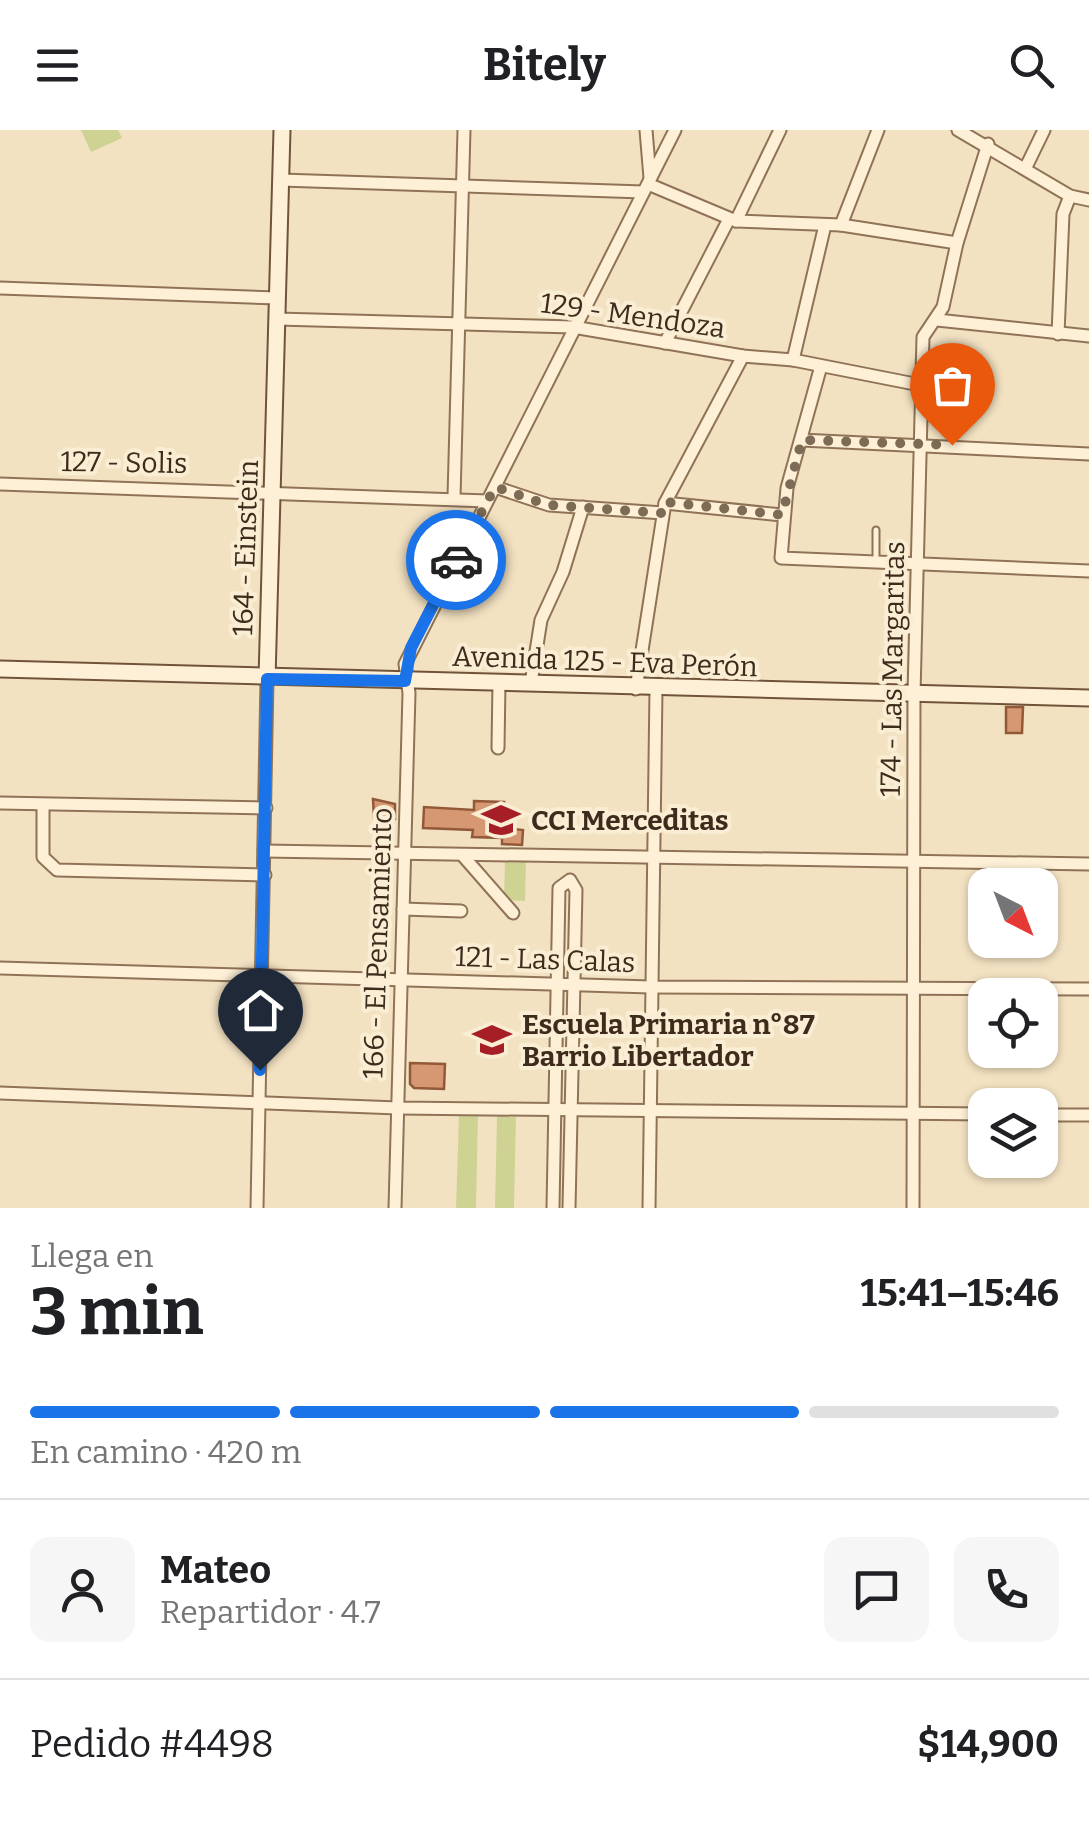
<!DOCTYPE html>
<html lang="es">
<meta charset="utf-8">
<style>
body{margin:0;font-family:Bitter,serif;background:#f6f6f6;color:#202124;height:100vh;display:flex;flex-direction:column;font-size:38px;white-space:nowrap}
*{box-sizing:border-box;margin:0}
p{font-size:32px;color:#757577}
.icon{flex:none;width:55px;height:55px;fill:none;stroke:currentColor;stroke-width:2;stroke-linecap:round;stroke-linejoin:round}
.map{position:relative;height:1078px;overflow:hidden}
.sheet{display:flex;flex-direction:column;background:#fff;flex:1}
.sheet>*{flex:none}
.needle{width:65px;rotate:138deg}
.buttons{position:absolute;left:968px;top:738px;display:grid;gap:20px}
.buttons a{display:grid;place-items:center;width:90px;height:90px;border-radius:20px;background:#fff;box-shadow:0 2px 8px #0004;font-size:50px}
.pin{position:absolute;display:grid;place-items:center;width:85px;height:85px;color:#fff;margin:-102px -42px;border-radius:50% 50% 50% 0;rotate:-45deg;box-shadow:0 0 10px #0007}
.pin .icon{rotate:45deg}
.courier{position:absolute;display:grid;place-items:center;width:100px;height:100px;margin:-50px;border:8px solid #1a73e8;border-radius:50%;background:#fff;color:#222;box-shadow:0 2px 12px #0007}
.headline em{font-style:normal;font-weight:700}
.headline div{display:flex;flex-direction:column-reverse}
.headline{display:flex;align-items:center;justify-content:space-between;height:170px;padding:0 30px}
h1{font-size:65px;font-weight:700;line-height:75px}
.bar{display:grid;grid-template-columns:repeat(4,1fr);gap:15px 10px;align-content:center;height:120px;padding:0 30px}
.bar i{height:12px;border-radius:8px;background:#e0e0e0}
.bar .active{background:#1a73e8}
.bar p{grid-column:span 4}
.line{display:flex;align-items:center;gap:25px;padding:0 30px;border-top:2px solid #e0e0e0}
.line div{flex:1}
.round{display:grid;place-items:center;flex:none;width:105px;height:105px;border-radius:20px;background:#f6f6f6}
header{display:flex;justify-content:space-between;align-items:center;height:130px;padding:0 30px;background:#fff;font-size:45px;font-weight:700}
.map>svg:first-child{display:block}
</style>
<header><svg class="icon" aria-label="menu" viewBox="0 0 24 24"><path d="M4 6h16M4 12h16M4 18h16"/></svg>Bitely<svg class="icon" aria-label="search" viewBox="0 0 24 24"><circle cx="10" cy="10" r="6"/><path d="M15 15l6 6"/></svg></header>
<div class="map">
<svg width="1089" height="1078" viewBox="0 0 1089 1078">
<rect width="100%" height="100%" fill="#f3e2c2"/>
<g fill="#ced394">
<path d="M81,0H118L122,8L91,22Z"/>
<path d="M505,731L526,732L525,771L504,770Z"/>
<path d="M459,985H478L476,1078H456Z"/>
<path d="M497,986L516,987L514,1078H495Z"/>
</g>
<g fill="#d69873" stroke="#925939" stroke-width="2.5">
<path d="M1006,577H1023L1022,603H1006Z"/>
<path d="M373,669L395,674V689L374,688Z"/>
<path d="M474,671L504,672L503,680L514,681L513,699L523,700L522,715L502,714V708L472,707L473,700L423,698L424,677L474,680Z"/>
<path d="M410,933L445,934L444,959L414,958L410,954Z"/>
</g>
<g fill="none" stroke-linecap="round" stroke-linejoin="round">
<g stroke="#907357" stroke-width="9">
<path id="lane" d="M876,431V400"/>
</g>
<g stroke="#907357" stroke-width="15">
<g id="street">
<path d="M646,0L650,48"/>
<path d="M958,0L1070,66L1089,70"/>
<path d="M1026,37L1044,0"/>
<path d="M281,50L643,62"/>
<path d="M648,54L736,91L841,95L957,113"/>
<path d="M736,91L780,0"/>
<path d="M841,95L878,0"/>
<path d="M0,158L278,168"/>
<path d="M277,189L573,197L743,226L793,230L920,255"/>
<path d="M937,190L1089,206"/>
<path d="M1058,204L1063,84L1070,66"/>
<path d="M665,213L729,89"/>
<path d="M793,230L825,95"/>
<path d="M821,236L787,358L781,428L1089,441"/>
<path d="M801,310L1089,324"/>
<path d="M0,354L487,371"/>
<path d="M495,357L549,375L663,383"/>
<path d="M454,367L464,0"/>
<path d="M665,373L782,385"/>
<path d="M531,553L541,490L563,442L583,377"/>
<path d="M636,559L665,373L743,226"/>
<path d="M498,618L499,552"/>
<path d="M0,673L266,678"/>
<path d="M43,675V727L57,740L265,745"/>
<path d="M264,721L1089,734"/>
<path d="M464,727L513,783"/>
<path d="M403,779L461,781"/>
<path d="M0,838L651,857L1089,859"/>
<path d="M0,963L398,978L985,984"/>
<path d="M1040,985H1089"/>
<path d="M257,1078L267,549"/>
<path d="M395,1078L409,563L405,534L675,0"/>
<path d="M553,1078L559,758L570,750L576,760L569,1078"/>
<path d="M649,1078L656,559"/>
<path d="M913,1078L914,564L923,207L943,177L957,113L988,14"/>
</g>
</g>
<g stroke="#71533a" stroke-width="19">
<g id="secondary">
<path d="M0,539L1089,568"/>
<path d="M267,549L282,0"/>
</g>
</g>
<use href="#lane" stroke="#fdf0d7" stroke-width="5"/>
<use href="#street" stroke="#fdf0d7" stroke-width="11"/>
<use href="#secondary" stroke="#fdf0d7" stroke-width="15"/>
</g>
<g fill="none" stroke-linecap="round" stroke-linejoin="round">
<path stroke="#7d6b56" stroke-width="10" stroke-dasharray="0 18" d="M456,430L495,357L548,375L662,383L665,372L782,385L802,310L952,315"/>
<path stroke="#1a73e8" stroke-width="12" d="M260,940L267,549L405,551L411,518L456,430"/>
</g>
<defs>
<g id="school-bare" transform="scale(3)"><path d="M0-5L7-2L0 1L-7-2ZM-4 1L0 2.5L4 1V4Q0 6-4 4Z" fill="#a61f26" stroke="#f9edd3" stroke-width="2.5" paint-order="stroke"/></g>
</defs>
<g fill-rule="evenodd">
<use href="#school-bare" x="501" y="690"/>
<use href="#school-bare" x="492" y="910"/>
</g>
<g text-anchor="middle" stroke-width="8" stroke-linejoin="round" paint-order="stroke">
<g font-size="28" fill="#3e2b1c" stroke="#f9edd3">
<text transform="translate(633 185) rotate(8)" y="10">129 - Mendoza</text>
<text transform="translate(124 332) rotate(1)" y="10">127 - Solis</text>
<text transform="translate(245 418) rotate(-88)" y="10">164 - Einstein</text>
<text transform="translate(605 531) rotate(2)" y="10">Avenida 125 - Eva Perón</text>
<text transform="translate(892 539) rotate(-89)" y="10">174 - Las Margaritas</text>
<text transform="translate(377 813) rotate(-88)" y="10">166 - El Pensamiento</text>
<text transform="translate(545 829) rotate(2)" y="10">121 - Las Calas</text>
</g>
<g font-size="28" font-weight="bold" fill="#3e2b1c" stroke="#f9edd3" text-anchor="start">
<text x="531" y="700">CCI Merceditas</text>
<text x="522" y="904">Escuela Primaria n°87<tspan x="522" dy="32">Barrio Libertador</tspan></text>
</g>
</g>
</svg>
<div class="buttons">
<a><svg class="needle" viewBox="-14 -14 28 28"><path d="M0-13l5 13h-10z" fill="#e53935"/><path d="M0 13l5-13h-10z" fill="#757577"/></svg></a>
<a><svg class="icon" aria-label="locate" viewBox="0 0 24 24"><circle cx="12" cy="12" r="6"/><path d="M12 2v4M12 18v4M2 12h4M18 12h4"/></svg></a>
<a><svg class="icon" aria-label="layers" viewBox="0 0 24 24"><path d="M12 4l9 5-9 5-9-5zM3 14l9 5 9-5"/></svg></a>
</div>
<div class="pin" style="left:952px;top:315px;background:#ea580c"><svg class="icon" aria-label="bag" viewBox="0 0 24 24"><path d="M5 8h14l-1 12H6zM9 8a3 3 0 0 1 6 0"/></svg></div>
<div class="pin" style="left:260px;top:940px;background:#1f2937"><svg class="icon" aria-label="home" viewBox="0 0 24 24"><path d="M3 11l9-7 9 7M6 9v11h12V9"/></svg></div>
<div class="courier" style="left:456px;top:430px"><svg class="icon" aria-label="car" viewBox="0 0 24 24"><path d="M5 17H2v-5l4-1 3-4h7l3 4 3 1v5h-3M9 17h6M6 11h13"/><circle cx="7" cy="17" r="2"/><circle cx="17" cy="17" r="2"/></svg></div>
</div>
<section class="sheet">
<div class="headline"><div><h1>3 min</h1><p>Llega en</p></div><em>15:41–15:46</em></div>
<div class="bar"><i class="active"></i><i class="active"></i><i class="active"></i><i></i><p>En camino · 420 m</p></div>
<div class="line" style="height:180px"><a class="round"><svg class="icon" aria-label="person" viewBox="0 0 24 24"><circle cx="12" cy="8" r="4"/><path d="M4 21q1-7 8-7t8 7"/></svg></a><div><b>Mateo</b><p>Repartidor · 4.7</p></div><a class="round"><svg class="icon" aria-label="chat" viewBox="0 0 24 24"><path d="M4 5h16v11H9l-5 4z"/></svg></a><a class="round"><svg class="icon" aria-label="phone" viewBox="0 0 24 24"><path d="M5 4h4l2 5-3 2q2 4 5 5l2-3 5 2v4C11 20 4 13 5 4z"/></svg></a></div>
<div class="line" style="height:130px"><div>Pedido #4498</div><b>$14,900</b></div>
</section>
